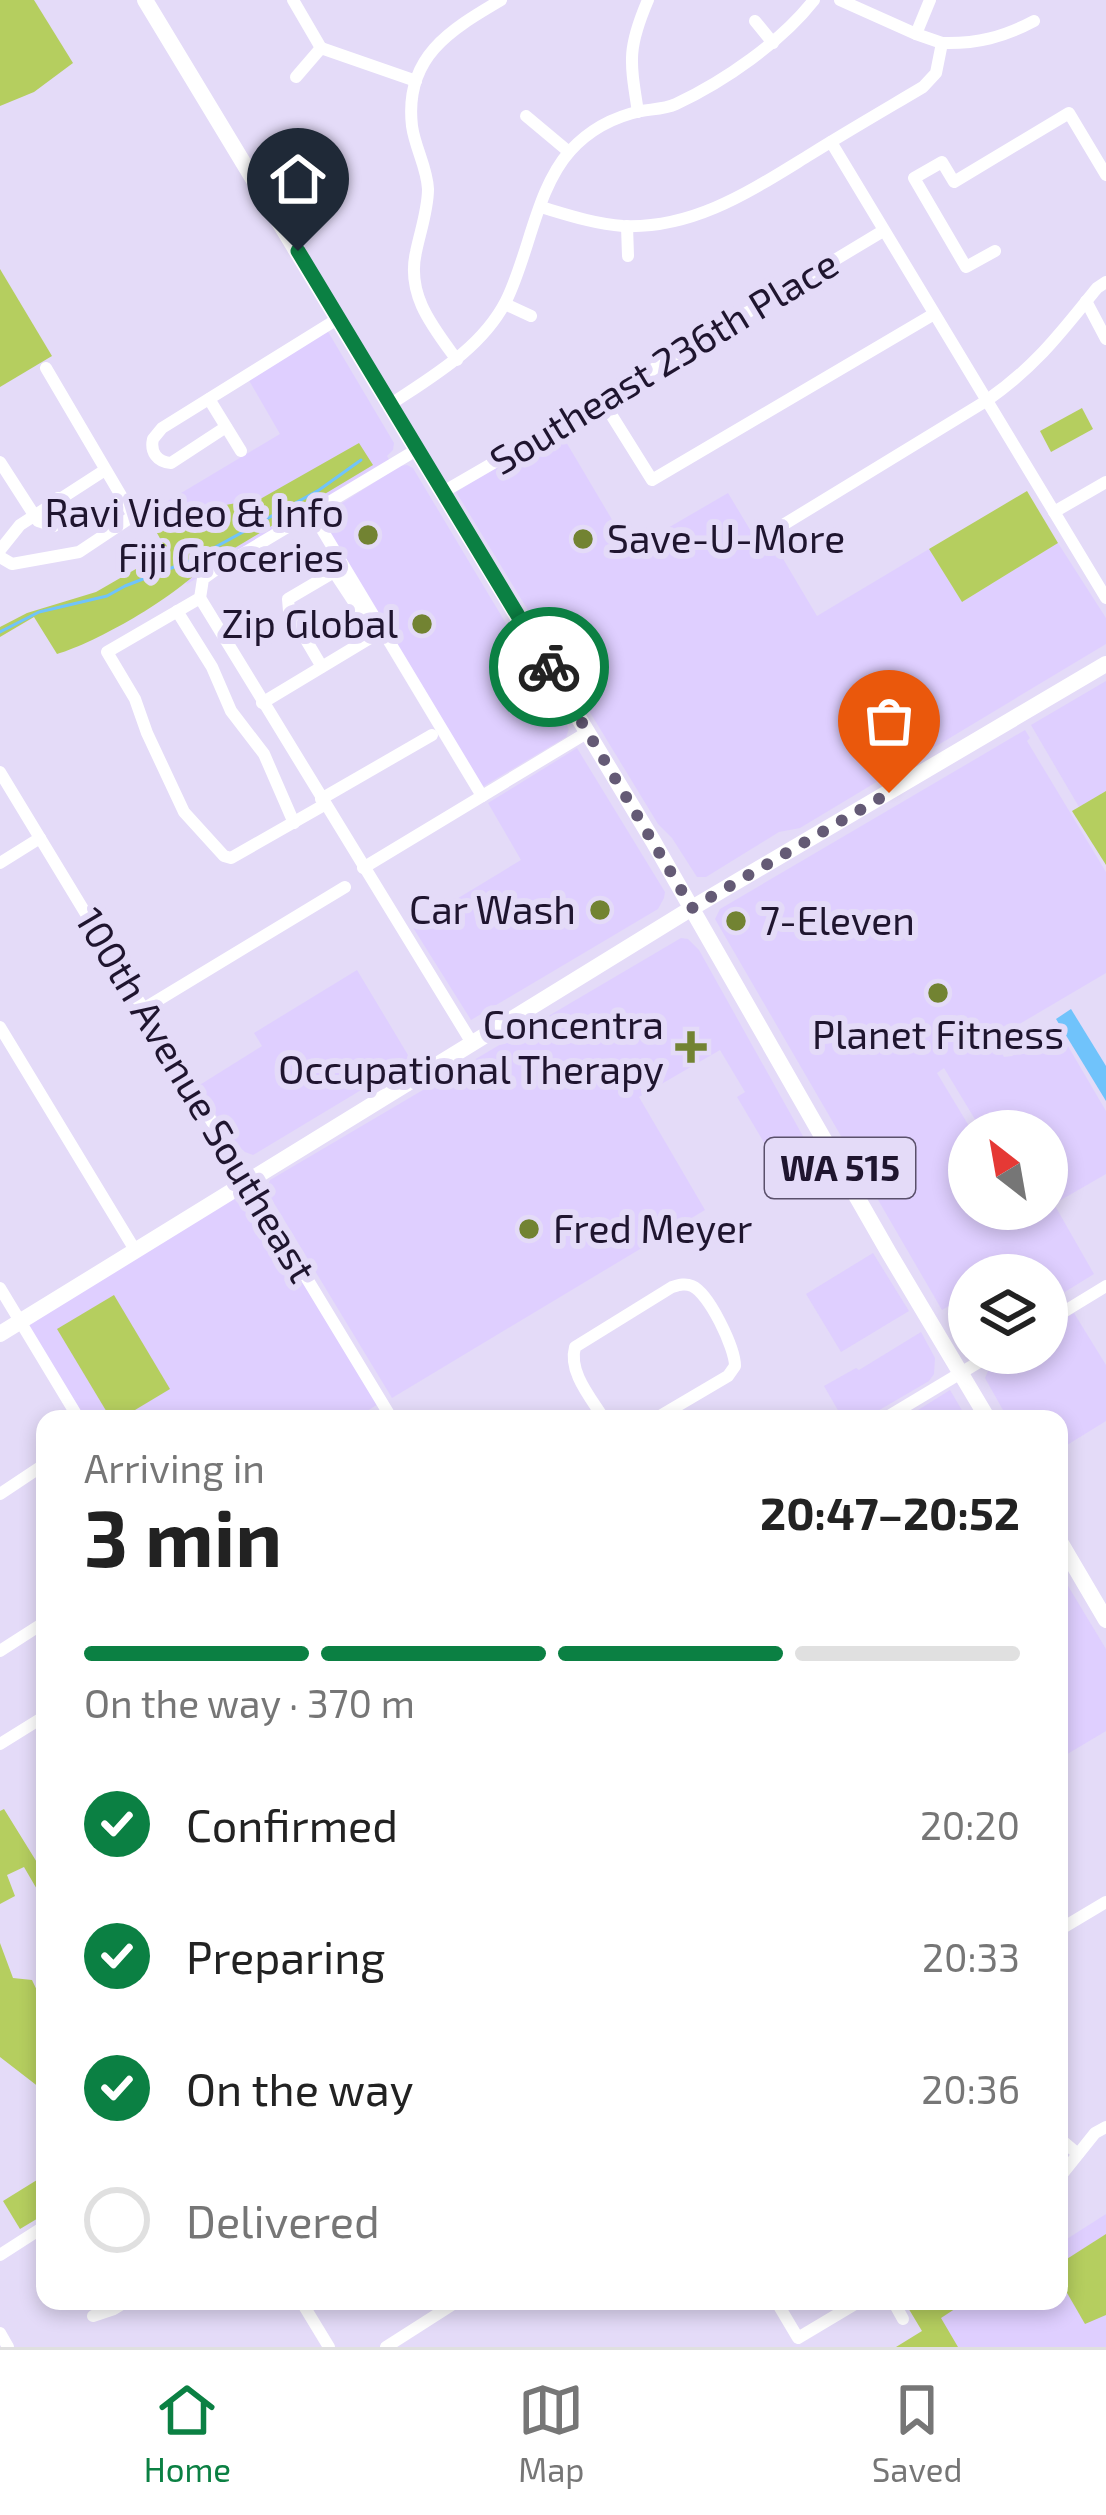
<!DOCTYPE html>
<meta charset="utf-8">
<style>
body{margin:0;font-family:"Exo 2",sans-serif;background:#f2f2f2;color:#222;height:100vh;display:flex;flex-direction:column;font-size:45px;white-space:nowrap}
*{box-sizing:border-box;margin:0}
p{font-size:39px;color:#767676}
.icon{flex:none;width:66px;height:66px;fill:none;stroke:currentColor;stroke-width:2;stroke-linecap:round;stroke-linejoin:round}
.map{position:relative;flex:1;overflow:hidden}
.drawer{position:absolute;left:36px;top:1410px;width:1032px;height:900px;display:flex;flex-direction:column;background:#fff;border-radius:24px;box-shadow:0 6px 18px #0003}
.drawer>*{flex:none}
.needle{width:78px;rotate:329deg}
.tools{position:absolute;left:948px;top:1110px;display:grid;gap:24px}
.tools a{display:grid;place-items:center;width:120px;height:120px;border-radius:50%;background:#fff;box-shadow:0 6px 18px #0003;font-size:60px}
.pin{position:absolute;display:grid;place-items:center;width:102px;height:102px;color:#fff;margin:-123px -51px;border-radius:50% 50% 50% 0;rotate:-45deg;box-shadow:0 0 12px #0007}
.pin .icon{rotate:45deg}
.courier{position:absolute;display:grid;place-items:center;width:120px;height:120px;margin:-60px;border:9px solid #0b8043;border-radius:50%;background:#fff;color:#222;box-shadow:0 3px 15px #0007}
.overview em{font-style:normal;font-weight:700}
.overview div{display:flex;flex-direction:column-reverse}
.overview{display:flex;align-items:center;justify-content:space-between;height:204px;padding:0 48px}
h1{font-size:78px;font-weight:700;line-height:90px}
.bar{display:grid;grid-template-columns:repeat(4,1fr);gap:18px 12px;align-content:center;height:144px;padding:0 48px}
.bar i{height:15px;border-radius:9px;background:#e0e0e0}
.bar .active{background:#0b8043}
.bar p{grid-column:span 4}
ol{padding:0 48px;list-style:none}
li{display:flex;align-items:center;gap:36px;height:132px}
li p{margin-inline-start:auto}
li .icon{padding:12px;border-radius:50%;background:#0b8043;color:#fff;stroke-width:4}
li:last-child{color:#767676}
li i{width:66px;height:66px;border:6px solid #e0e0e0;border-radius:50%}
.dock{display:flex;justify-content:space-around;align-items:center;height:168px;border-top:3px solid #e0e0e0;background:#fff;font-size:33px;color:#767676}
.dock a{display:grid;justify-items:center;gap:6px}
.dock .active{color:#0b8043}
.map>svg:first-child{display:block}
</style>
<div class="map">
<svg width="1106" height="2347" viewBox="0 0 1106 2347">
<rect width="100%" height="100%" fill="#e4dbf8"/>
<g fill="#dfcfff" fill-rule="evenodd">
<path d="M327,330L394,443L393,450L387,456L390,461L187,584L146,514L280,434L247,377Z"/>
<path d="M559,430L630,550L728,493L764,553L776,547L817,616L929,549L962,602L1058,543L1106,618V644L800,828L779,832L706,877H697L672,838L658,824L456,492Z"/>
<path d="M407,465L413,468L569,729L566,737L474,792L311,523L400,466Z"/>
<path d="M1106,681V791L1079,807L1031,725Z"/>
<path d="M1025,730L1030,738L1027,741L1106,872V973L994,1039L1004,1057L1012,1056L1058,1029L1106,1111V1174L1054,1204L1094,1274L1047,1303V1275H969V1294L942,1310L715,919L720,909ZM944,1068L982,1131H1047V1209H969V1131H972L937,1073Z"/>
<path d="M577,748L665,892L664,898L658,909L471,1020L412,926L521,860L488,803Z"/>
<path d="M681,938L688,939L699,950L804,1138L772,1156L737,1097L745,1092L720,1050L639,1097L705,1210L392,1398L266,1190L270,1180Z"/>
<path d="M357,970L411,1060L253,1155L245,1152L232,1140L198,1086L262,1046L254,1033Z"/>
<path d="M246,1180L381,1402L355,1419H79L20,1321Z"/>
<path d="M873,1253L909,1311L841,1352L806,1294Z"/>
<path d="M1074,1313L1106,1365V1421L1059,1450V1419H1008L985,1378L991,1364L1009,1353H1047V1330Z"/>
<path d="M921,1332L935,1358L934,1374L929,1381L864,1419H843L824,1386L856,1368L859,1370Z"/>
<path d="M950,1390L967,1419H903L907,1417Z"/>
<path d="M1059,1571L1106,1649V1731L1059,1759Z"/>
<path d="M1106,2214V2347H958L940,2318L967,2301H1059V2244Z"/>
</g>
<g fill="#b5ce5f">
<path d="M0,0H34L73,63L34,92L0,106Z"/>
<path d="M0,269L52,356L0,387Z"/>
<path d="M1082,408L1093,429L1051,452L1040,431Z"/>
<path d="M359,443L373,465L203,567C173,598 98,642 57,654L34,617L0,637V627L27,613L96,592L167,551L152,524L163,517L262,498Z"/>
<path d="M1027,491L1058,543L962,602L929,549Z"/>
<path d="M1106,791V865L1072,811Z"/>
<path d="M114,1295L170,1389L120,1419H111L57,1329Z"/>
<path d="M4,1809L38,1864L45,1860V1903L24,1867L7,1875L15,1896L0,1904V1811Z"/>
<path d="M0,1943L13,1978L32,1980L42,2001L45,2000L44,2091L0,2057Z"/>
<path d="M45,2175V2214L20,2229L3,2201Z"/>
<path d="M1106,2234V2315L1085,2324L1059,2279V2264Z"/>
<path d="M904,2301H967L941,2318L958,2347H896L922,2331Z"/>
</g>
<path fill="#70c3fb" d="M1071,1009L1106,1066V1101L1056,1019Z"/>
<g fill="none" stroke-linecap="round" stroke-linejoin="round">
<path stroke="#70c3fb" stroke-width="3" d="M0,632L39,612L107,596L125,586L192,560L319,490L361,460"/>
<g stroke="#fff" stroke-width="12">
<path d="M293,0L321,48"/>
<path d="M840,0L916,34L942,43"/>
<path d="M755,21L773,43"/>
<path d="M916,34L930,0"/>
<path d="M296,77L321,48L416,81"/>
<path d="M638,112C630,61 627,49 648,0"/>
<path d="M526,116L569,152"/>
<path d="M831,142L1106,598"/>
<path d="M541,207C568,215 595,224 623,226C695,229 752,190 811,154C848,131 886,109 923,87L936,73L942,43C977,44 1004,37 1034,21"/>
<path d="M627,226L628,256"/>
<path d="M995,251L966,267L914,178L942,162L954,182L1069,113L1106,175"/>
<path d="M1086,301L1106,339"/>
<path d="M505,304L531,316"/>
<path d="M457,360C433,327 406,295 416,252C420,232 428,210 428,189C427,167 415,148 412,126C404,57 450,30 501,0"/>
<path d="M209,399L241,451"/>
<path d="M602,400L652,480L934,314"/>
<path d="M391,404C433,376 482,348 506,301C529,255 536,189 570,151C590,129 613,117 641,111C653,109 665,109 676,104C725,81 781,42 814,0"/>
<path d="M226,427L171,463C157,462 150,452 153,439L162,428L339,318"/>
<path d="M0,462L38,521L54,526L63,519L65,507L58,498"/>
<path d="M443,492L602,400L883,231"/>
<path d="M1054,512L1106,482"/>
<path d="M312,513L482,796"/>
<path d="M765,536L986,401C1035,367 1060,334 1097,288L1106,282"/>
<path d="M0,550L20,525L105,470"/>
<path d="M0,557L12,564L79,552L133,516L46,368"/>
<path d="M200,598L472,1043"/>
<path d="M177,611L212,667L231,711L264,754L294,823"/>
<path d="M262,703L365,641L370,638L369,625L334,572L288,599L289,611L322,667"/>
<path d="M0,772L392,1419"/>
<path d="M321,799L432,735"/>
<path d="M324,805L231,858L224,856L184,812L147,733L135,699L107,652L200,598L203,579L214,571L418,449"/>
<path d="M0,863L40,838"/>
<path d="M363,868L588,732"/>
<path d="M145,1008L345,887"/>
<path d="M0,1027L135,1250"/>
<path d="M0,1288L79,1419"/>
<path d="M1047,1322L1106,1286"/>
<path d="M458,1419L473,1416L488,1419"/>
<path d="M604,1419C591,1398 568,1372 575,1347L672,1287C679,1285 685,1283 692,1286C709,1293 735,1348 735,1366L728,1376L655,1419"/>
<path d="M884,1419L994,1353"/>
<path d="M0,1494L45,1464"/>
<path d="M0,1651L45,1622"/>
<path d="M0,1744L45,1716"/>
<path d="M45,1788V1796"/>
<path d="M1059,1930L1106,1902"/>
<path d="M1059,2138L1078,2154"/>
<path d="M1059,2178L1095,2133L1106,2127"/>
<path d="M0,2255L45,2226"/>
<path d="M301,2301L329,2347"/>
<path d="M776,2301L798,2338L860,2301"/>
<path d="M893,2301L903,2319"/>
<path d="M93,2316L114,2309L127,2301"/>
<path d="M0,2333L8,2347"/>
<path d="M386,2347L458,2301"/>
</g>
<g stroke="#fff" stroke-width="16">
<path d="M145,0L653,841L889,1253L988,1419"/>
<path d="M0,1334L692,908L1106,664"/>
<path d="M1059,1540L1106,1620"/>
</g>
</g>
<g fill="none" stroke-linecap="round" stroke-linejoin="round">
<path stroke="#645a75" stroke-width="12" stroke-dasharray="0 21.6" d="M549,667L692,908L889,793"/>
<path stroke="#0b8043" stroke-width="15" d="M298,251L549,667"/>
</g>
<g fill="#728332" stroke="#e4dbf8" stroke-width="4.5">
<circle cx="368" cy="535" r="12"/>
<circle cx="583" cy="539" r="12"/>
<circle cx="422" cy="624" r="12"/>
<circle cx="600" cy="910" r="12"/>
<circle cx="736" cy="921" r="12"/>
<circle cx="938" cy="993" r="12"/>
<path d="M685 1029h12v12h12v12h-12v12h-12v-12h-12v-12h12z"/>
<circle cx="529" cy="1229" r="12"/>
</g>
<g text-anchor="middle" stroke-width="12" stroke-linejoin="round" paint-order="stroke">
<rect fill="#e4dbf8" stroke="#5a506b" stroke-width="3" x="765" y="1138" width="150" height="60" rx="9"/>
<g font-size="36" font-weight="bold" fill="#1f152f">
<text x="840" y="1181">WA 515</text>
</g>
<g font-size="39" fill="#1f152f" stroke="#e4dbf8">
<text transform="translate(664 362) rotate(-31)" y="14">Southeast 236th Place</text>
<text transform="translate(196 1095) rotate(59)" y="14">100th Avenue Southeast</text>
</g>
<g font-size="39" fill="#1f152f" stroke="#e4dbf8" text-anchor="end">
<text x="344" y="527">Ravi Video &amp; Info<tspan x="344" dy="45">Fiji Groceries</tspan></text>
<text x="607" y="553" text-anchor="start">Save-U-More</text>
<text x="398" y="638">Zip Global</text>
<text x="576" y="924">Car Wash</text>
<text x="760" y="935" text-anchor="start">7-Eleven</text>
<text x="664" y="1039">Concentra<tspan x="664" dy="45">Occupational Therapy</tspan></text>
<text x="938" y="1049" text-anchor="middle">Planet Fitness</text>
<text x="553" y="1243" text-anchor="start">Fred Meyer</text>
</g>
</g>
</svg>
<div class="tools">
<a><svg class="needle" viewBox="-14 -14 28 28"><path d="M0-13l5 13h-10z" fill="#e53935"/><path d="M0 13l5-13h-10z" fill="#767676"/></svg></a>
<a><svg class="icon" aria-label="layers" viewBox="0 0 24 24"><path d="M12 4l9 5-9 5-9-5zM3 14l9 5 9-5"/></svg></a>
</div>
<div class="pin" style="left:889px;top:793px;background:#ea580c"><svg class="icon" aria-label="bag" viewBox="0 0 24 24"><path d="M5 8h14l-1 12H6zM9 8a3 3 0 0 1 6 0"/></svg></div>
<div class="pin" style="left:298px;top:251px;background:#1f2937"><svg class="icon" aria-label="home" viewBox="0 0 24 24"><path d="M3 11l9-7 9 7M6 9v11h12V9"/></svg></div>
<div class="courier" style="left:549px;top:667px"><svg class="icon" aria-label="bike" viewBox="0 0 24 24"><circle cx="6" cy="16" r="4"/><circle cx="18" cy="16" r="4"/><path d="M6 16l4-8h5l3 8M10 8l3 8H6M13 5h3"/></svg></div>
<section class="drawer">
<div class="overview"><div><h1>3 min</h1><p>Arriving in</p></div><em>20:47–20:52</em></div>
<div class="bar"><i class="active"></i><i class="active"></i><i class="active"></i><i></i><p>On the way · 370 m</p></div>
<ol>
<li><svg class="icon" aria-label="check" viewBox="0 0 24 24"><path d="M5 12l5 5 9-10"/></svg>Confirmed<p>20:20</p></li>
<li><svg class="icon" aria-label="check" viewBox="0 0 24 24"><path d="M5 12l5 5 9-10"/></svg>Preparing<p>20:33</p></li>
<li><svg class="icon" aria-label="check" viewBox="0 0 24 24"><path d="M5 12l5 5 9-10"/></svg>On the way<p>20:36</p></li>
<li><i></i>Delivered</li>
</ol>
</section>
</div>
<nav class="dock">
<a class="active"><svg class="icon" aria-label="home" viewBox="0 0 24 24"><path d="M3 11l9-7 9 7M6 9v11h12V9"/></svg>Home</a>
<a><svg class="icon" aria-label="map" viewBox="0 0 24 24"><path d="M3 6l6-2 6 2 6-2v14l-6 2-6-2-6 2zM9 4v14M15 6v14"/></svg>Map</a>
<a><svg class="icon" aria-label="saved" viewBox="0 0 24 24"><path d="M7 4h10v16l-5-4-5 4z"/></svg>Saved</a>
</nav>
